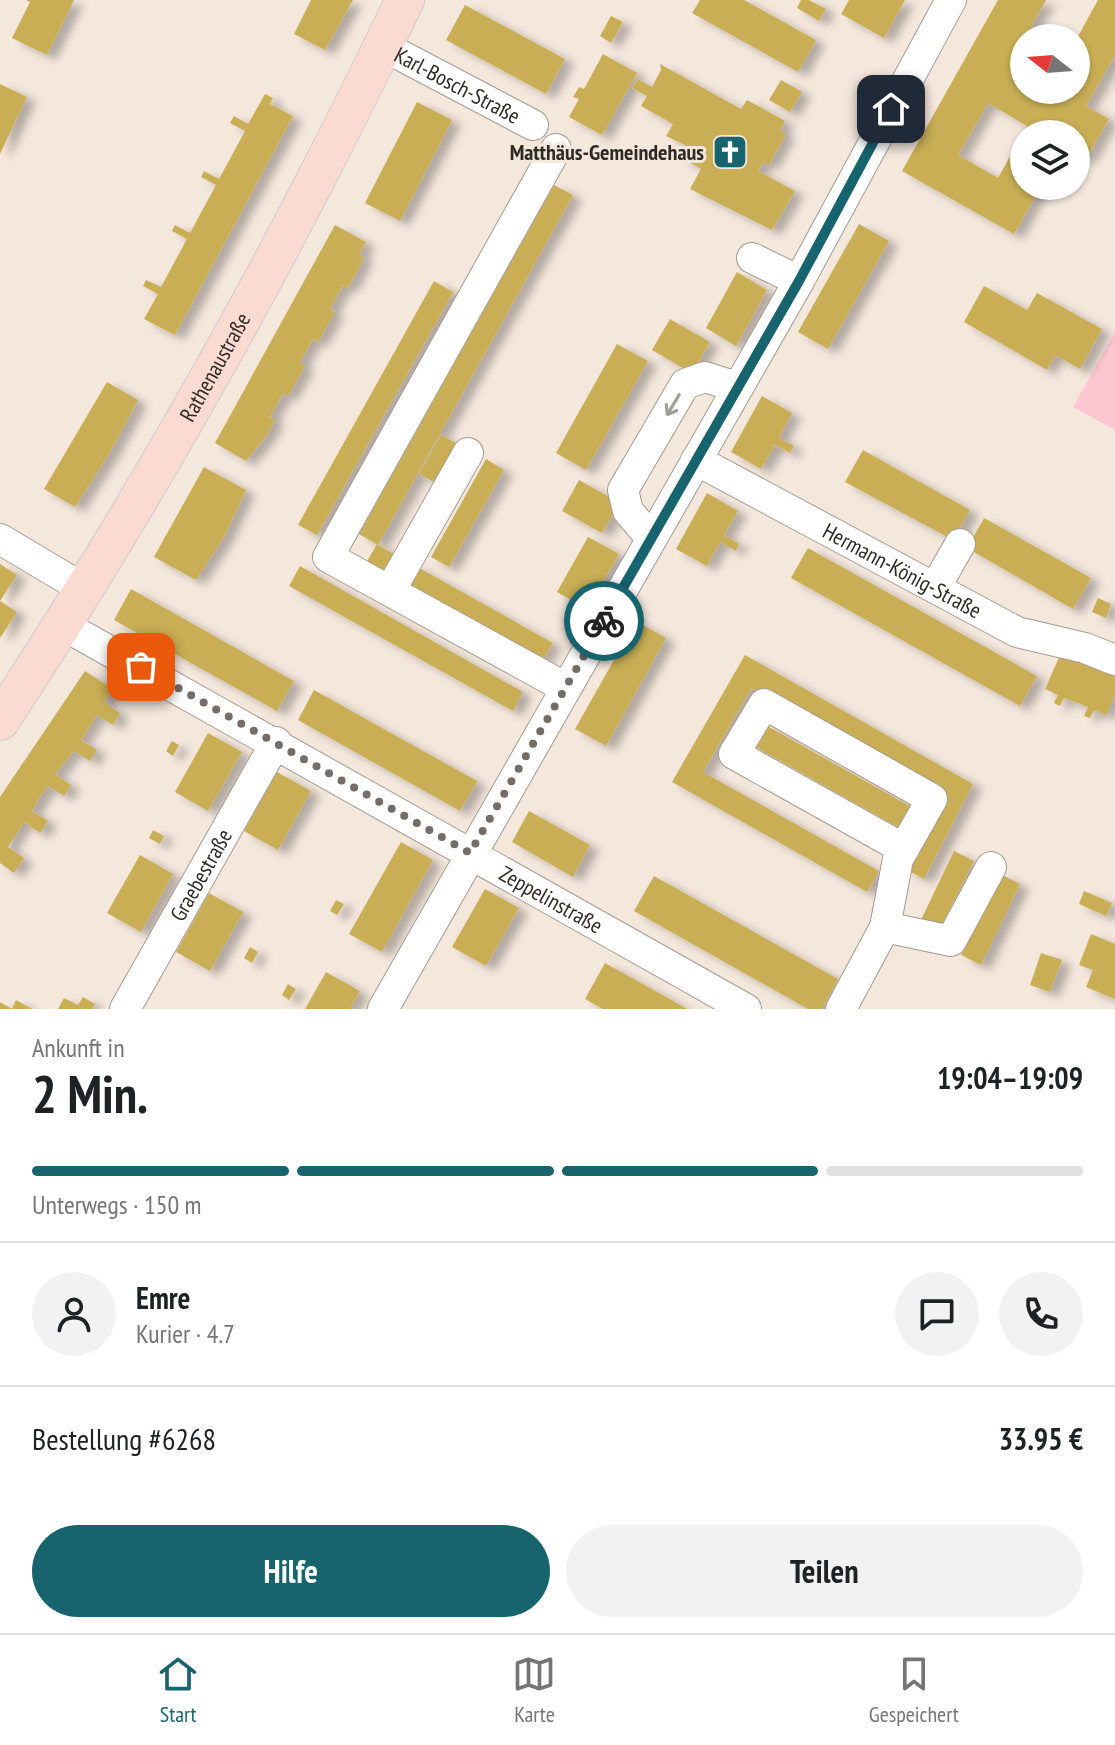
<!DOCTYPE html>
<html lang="de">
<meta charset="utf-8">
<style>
body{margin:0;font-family:"PT Sans Narrow",sans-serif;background:#f2f2f2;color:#202124;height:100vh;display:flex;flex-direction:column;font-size:30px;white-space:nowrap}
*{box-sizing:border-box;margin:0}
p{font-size:26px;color:#757577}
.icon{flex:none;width:44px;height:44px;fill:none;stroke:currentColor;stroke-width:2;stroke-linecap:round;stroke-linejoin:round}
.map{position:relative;height:1009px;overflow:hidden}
.sheet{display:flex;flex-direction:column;background:#fff;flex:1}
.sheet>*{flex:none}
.needle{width:52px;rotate:287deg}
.buttons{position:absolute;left:1010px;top:24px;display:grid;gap:16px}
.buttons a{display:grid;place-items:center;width:80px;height:80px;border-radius:50%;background:#fff;box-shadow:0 2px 6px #0004;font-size:40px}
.pin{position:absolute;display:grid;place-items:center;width:68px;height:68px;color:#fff;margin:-34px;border-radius:16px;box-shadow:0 4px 12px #0006}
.courier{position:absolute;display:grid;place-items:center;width:80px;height:80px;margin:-40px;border:6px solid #17636e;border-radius:50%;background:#fff;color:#222;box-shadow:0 2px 10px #0007}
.headline em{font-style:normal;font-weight:600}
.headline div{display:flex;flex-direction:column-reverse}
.headline{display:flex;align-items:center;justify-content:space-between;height:136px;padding:0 32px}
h1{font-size:52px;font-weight:600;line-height:60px}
.bar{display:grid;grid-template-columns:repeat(4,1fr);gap:12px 8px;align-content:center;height:96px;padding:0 32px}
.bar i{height:10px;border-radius:6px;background:#e0e0e0}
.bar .current{background:#17636e}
.bar p{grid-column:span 4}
.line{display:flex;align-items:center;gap:20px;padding:0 32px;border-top:2px solid #e0e0e0}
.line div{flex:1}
.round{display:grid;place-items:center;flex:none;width:84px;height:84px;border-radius:42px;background:#f2f2f2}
.button{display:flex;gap:16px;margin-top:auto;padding:16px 32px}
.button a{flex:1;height:92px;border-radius:48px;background:#17636e;color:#fff;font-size:32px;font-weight:600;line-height:92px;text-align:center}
.button a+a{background:#f2f2f2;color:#202124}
.menu{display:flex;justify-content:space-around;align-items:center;height:112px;border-top:2px solid #e0e0e0;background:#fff;font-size:22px;color:#757577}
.menu a{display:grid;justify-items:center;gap:4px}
.menu .current{color:#17636e}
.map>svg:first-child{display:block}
</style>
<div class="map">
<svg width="1115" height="1009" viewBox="0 0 1115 1009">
<defs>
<filter id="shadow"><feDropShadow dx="9" dy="5" stdDeviation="4" flood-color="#0004"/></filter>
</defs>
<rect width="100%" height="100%" fill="#f4e7dc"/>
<path fill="#fec6d1" d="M1115,332V430L1073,407Z"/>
<g fill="#c9ae54" fill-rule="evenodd" filter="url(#shadow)">
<path d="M26,0H74L47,55L12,38L30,2Z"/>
<path d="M311,0H353L325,50L294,34Z"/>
<path d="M700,0H744L816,40L798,72L692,13Z"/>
<path d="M801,0H809L826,9L819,21L797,8Z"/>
<path d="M849,0H905L884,38L841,14Z"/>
<path d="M998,0H1046L1031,27L1050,38H1024V90H1076V40L1098,0H1115V55L1086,106L1109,119L1086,159L1076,154V134H1024V186H1041L1014,234L902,171ZM988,103L1027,126L998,178L958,155Z"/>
<path d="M465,5L565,59L546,94L446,40Z"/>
<path d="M611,16L623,22L611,43L600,36Z"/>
<path d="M603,54L637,73L602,135L569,117L579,99L573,97L579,87L584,89Z"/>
<path d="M660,64L741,109L747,100L785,121L780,131L786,134L769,165L763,162L758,171L795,191L772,230L690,189L701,169L681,157L687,146L666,136L673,124L641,106L647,96L632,88L638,79L652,87L661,70Z"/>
<path d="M781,80L802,92L790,112L769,100Z"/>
<path d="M0,84L27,97L0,154Z"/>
<path d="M265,94L273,98L270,104L293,116L175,335L144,319L158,294L143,286L146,280L161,287L187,239L172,231L175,225L190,233L216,185L201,177L204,171L219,179L245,131L230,123L234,116L248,124Z"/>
<path d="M417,102L452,120L400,221L365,203Z"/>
<path d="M554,185L573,195L378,545L359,534Z"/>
<path d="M859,224L889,241L828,349L798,332Z"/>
<path d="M335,225L366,242L359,255L364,258L348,288L343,285L330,309L335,312L318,342L313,339L306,351L300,363L305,366L288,396L283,393L270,417L275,420L267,435L246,461L215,443Z"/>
<path d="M737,272L767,290L736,346L706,328Z"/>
<path d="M434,281L453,292L317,535L298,525Z"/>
<path d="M984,286L1027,310L1037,293L1102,329L1080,369L1055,355L1047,370L964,322Z"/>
<path d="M670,319L710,342L692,373L652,350Z"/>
<path d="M617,344L648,361L586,470L556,453Z"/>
<path d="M107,382L138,400L112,449L75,507L44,489Z"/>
<path d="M762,396L792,413L779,438L794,446L790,453L775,445L761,469L731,452Z"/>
<path d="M441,435L460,445L438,484L419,474Z"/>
<path d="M863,450L970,510L953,540L845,482Z"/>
<path d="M486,459L504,470L449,567L431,557Z"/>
<path d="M204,467L246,490L224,537L196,580L154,557Z"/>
<path d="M579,480L620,503L602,533L562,511Z"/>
<path d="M707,493L738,511L724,535L739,544L736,551L720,542L707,566L676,549Z"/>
<path d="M984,518L1091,578L1073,609L967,548Z"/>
<path d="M588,537L619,554L587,609L557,592Z"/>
<path d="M377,544L395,555L385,573L366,563Z"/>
<path d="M808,548L1037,676L1020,706L791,578Z"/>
<path d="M0,564L17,575L0,601L17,612L0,638Z"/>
<path d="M414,565L553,643L542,661L404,584Z"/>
<path d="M300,566L523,692L513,711L289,586Z"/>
<path d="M131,589L294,681L277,711L114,620Z"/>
<path d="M1098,598L1111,604L1106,618L1092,612Z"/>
<path d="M636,621L666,638L606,746L575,729Z"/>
<path d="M1061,653L1115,676V695L1106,715L1094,710L1090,718L1084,716L1088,707L1064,698L1060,706L1054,703L1058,695L1045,689Z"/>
<path d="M745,655L973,784L924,879L905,869L940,801L761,690L751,689L703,772L879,871L867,892L672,782Z"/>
<path d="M85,671L111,688L105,703L120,713L113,725L97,715L81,740L97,750L90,761L74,751L55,774L71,785L64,796L48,786L40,797L32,811L48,821L40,833L24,822L8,847L24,858L14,873L0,863V797Z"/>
<path d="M314,690L477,781L460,811L298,720Z"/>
<path d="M762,723L915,809L903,830L750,744Z"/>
<path d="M208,733L242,752L208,811L175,792Z"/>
<path d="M172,741L179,745L173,756L166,751Z"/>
<path d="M277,772L311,791L278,850L244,831Z"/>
<path d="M529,811L590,845L573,877L512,842Z"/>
<path d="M153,830L164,836L160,844L149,838Z"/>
<path d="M401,842L433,860L382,952L349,934Z"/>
<path d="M954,851L974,861L939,931L920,922Z"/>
<path d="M140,855L173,874L141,932L107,913Z"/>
<path d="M1000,874L1020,884L981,965L961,955Z"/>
<path d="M654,876L838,979L822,1009H808L634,911Z"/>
<path d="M485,889L519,908L486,966L452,947Z"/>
<path d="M1084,891L1112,903L1106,916L1079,904Z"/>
<path d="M209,893L243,912L210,971L176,952Z"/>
<path d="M336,900L344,904L337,915L330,911Z"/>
<path d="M1091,934L1115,944V999L1086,987L1093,970L1079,965Z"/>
<path d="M250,947L258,952L252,963L244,958Z"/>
<path d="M1041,953L1062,960L1050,992L1030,985Z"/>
<path d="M605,963L666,997L687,1009H603L585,999Z"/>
<path d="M326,972L360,991L350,1009H305Z"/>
<path d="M288,984L296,989L289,1000L282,995Z"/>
<path d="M83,997L95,1004L92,1009H58L64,998L78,1005Z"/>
<path d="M16,1000L32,1009H0V1002L12,1009Z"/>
</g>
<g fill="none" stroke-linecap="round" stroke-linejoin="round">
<g stroke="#a69b90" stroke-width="32">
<g id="minor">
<path id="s1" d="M383,46L533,125"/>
<path d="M556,149L328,557L566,688"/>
<path d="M752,258L799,281"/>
<path id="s2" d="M696,460L1017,632L1085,648L1115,660"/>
<path d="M651,538L628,511L623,490L685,384L705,377L737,387"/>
<path d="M0,539L84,589"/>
<path d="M935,588L960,544"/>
<path d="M390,591L468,453"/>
<path id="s3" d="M63,625L746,1009"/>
<path d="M885,927L951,941L991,867"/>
<path id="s4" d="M125,1009L276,742"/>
<path d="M383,1009L799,281L951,0"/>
<path d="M841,1009L885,927L898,859L932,799L764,704L734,754L904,849"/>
</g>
</g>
<g stroke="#cdcccb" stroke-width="40">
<g id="major">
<path id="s5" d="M0,721C152,490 286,249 405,0"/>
</g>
</g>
<use href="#minor" stroke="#fff" stroke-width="30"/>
<use href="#major" stroke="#fbdad1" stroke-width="38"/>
</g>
<defs><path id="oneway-shaft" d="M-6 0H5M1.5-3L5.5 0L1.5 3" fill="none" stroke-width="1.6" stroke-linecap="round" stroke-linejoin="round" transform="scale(2)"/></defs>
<use stroke="#a19f9d" href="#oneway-shaft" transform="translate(673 405) rotate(121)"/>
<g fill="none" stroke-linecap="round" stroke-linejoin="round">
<path stroke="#746c66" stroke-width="8" stroke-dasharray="0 14.4" d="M141,667L470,853L604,621"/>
<path stroke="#17636e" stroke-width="10" d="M604,621L799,281L891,109"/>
</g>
<defs>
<g id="church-square" transform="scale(1.8)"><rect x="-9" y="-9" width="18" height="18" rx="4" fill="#17636e" stroke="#f4e7dc"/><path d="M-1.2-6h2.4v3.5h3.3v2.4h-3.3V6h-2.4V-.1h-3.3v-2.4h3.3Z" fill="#fff"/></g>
</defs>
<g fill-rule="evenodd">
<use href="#church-square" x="730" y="152"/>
</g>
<g text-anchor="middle" stroke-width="6" stroke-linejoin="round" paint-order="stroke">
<g font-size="22" fill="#2f2a26" stroke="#f4e7dc">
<text dy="8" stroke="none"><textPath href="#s1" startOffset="84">Karl-Bosch-Straße</textPath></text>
<text dy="8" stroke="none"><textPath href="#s5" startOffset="414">Rathenaustraße</textPath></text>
<text dy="8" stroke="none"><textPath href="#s2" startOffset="234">Hermann-König-Straße</textPath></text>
<text dy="8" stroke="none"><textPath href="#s4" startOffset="154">Graebestraße</textPath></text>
<text dy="8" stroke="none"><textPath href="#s3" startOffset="560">Zeppelinstraße</textPath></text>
</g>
<g font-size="22" font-weight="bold" fill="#2f2a26" stroke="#f4e7dc" text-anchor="end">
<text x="704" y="160">Matthäus-Gemeindehaus</text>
</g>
</g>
</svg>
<div class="buttons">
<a><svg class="needle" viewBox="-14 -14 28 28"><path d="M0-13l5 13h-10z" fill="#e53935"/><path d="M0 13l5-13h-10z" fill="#757577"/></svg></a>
<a><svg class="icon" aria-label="layers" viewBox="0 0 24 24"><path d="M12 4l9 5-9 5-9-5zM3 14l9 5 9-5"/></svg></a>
</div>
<div class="pin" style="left:141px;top:667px;background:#ea580c"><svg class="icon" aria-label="bag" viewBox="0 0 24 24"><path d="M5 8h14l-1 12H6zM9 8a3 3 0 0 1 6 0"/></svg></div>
<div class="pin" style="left:891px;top:109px;background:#1f2937"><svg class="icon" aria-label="home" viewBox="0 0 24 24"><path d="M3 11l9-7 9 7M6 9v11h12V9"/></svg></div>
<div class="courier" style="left:604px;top:621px"><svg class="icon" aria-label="bike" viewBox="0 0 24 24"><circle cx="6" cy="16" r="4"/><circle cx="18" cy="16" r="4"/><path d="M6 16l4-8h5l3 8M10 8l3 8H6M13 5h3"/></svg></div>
</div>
<section class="sheet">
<div class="headline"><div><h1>2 Min.</h1><p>Ankunft in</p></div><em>19:04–19:09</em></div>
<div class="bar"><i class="current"></i><i class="current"></i><i class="current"></i><i></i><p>Unterwegs · 150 m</p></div>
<div class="line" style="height:144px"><a class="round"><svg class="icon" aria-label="person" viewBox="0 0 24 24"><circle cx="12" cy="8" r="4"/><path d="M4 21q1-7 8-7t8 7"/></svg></a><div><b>Emre</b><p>Kurier · 4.7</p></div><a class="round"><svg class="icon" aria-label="chat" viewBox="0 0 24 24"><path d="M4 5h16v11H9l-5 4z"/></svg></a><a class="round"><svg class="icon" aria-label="phone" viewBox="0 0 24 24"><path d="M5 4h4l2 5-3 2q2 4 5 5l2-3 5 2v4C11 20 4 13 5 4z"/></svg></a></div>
<div class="line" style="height:104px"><div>Bestellung #6268</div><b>33.95 €</b></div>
<div class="button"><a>Hilfe</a><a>Teilen</a></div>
</section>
<nav class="menu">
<a class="current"><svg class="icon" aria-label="home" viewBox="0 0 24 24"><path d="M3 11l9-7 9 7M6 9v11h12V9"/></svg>Start</a>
<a><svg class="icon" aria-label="map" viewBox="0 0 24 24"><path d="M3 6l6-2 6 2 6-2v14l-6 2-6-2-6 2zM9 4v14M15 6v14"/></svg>Karte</a>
<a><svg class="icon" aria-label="saved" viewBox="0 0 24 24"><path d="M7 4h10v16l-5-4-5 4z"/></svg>Gespeichert</a>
</nav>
